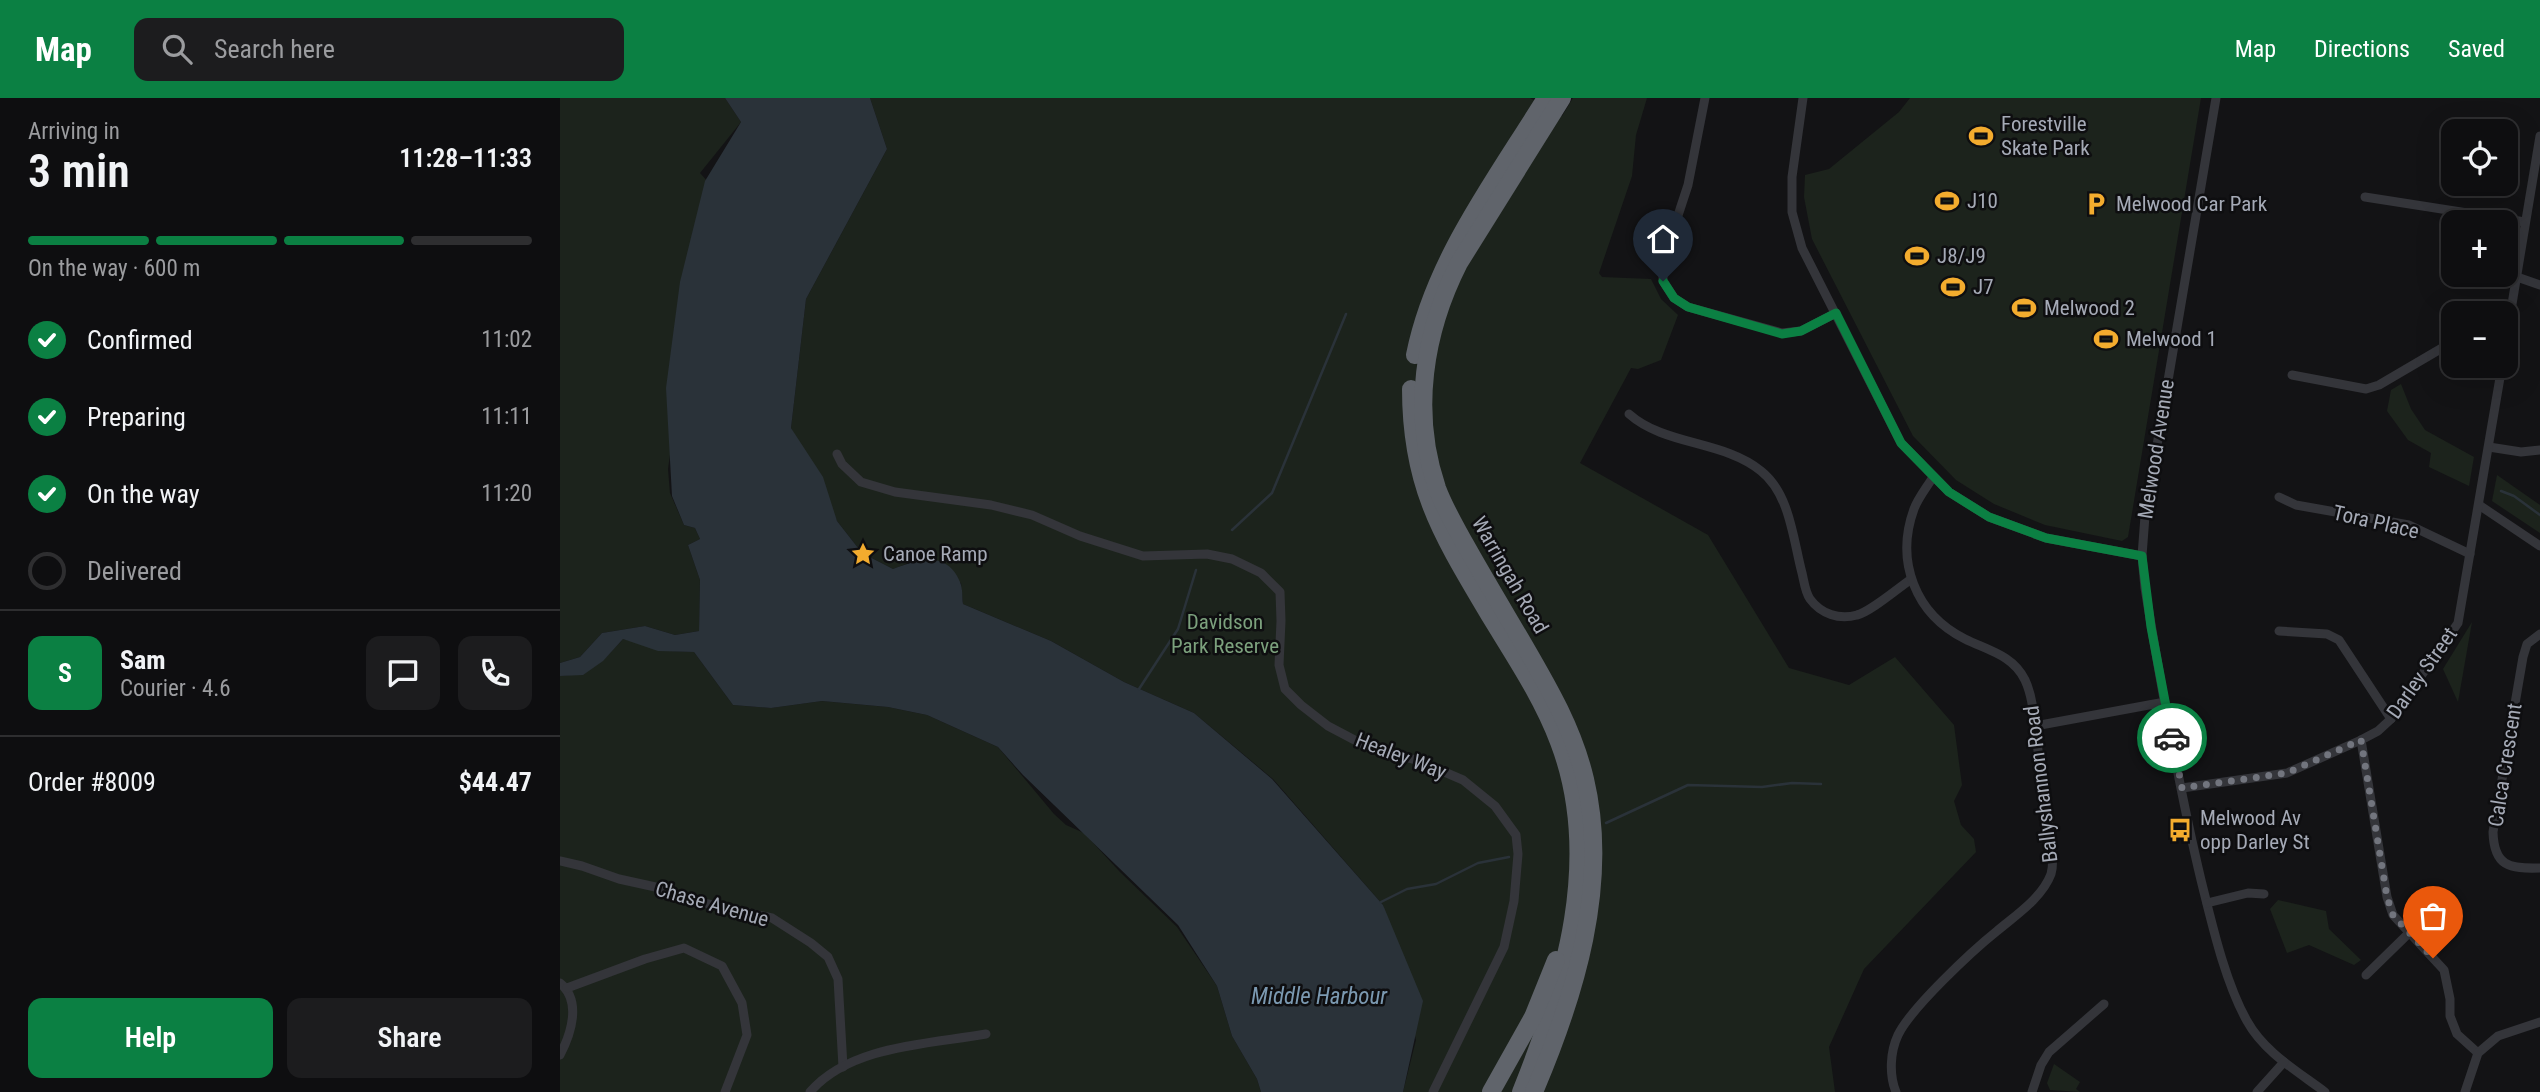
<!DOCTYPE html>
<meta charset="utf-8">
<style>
body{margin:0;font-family:"Roboto Condensed",sans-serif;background:#1c1c1e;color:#f1f3f6;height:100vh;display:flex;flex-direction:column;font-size:26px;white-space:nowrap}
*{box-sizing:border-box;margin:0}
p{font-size:23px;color:#9b9c9f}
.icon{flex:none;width:38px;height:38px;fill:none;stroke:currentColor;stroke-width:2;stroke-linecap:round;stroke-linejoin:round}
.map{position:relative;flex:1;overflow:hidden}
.sheet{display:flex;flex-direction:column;background:#0e0e10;width:560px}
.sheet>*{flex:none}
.tools{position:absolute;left:1881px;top:21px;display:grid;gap:14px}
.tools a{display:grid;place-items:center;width:77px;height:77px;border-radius:14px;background:#0e0e10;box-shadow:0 7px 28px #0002,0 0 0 2px #2e2e30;font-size:35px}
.pin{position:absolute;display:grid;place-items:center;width:60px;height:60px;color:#fff;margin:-72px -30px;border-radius:50% 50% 50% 0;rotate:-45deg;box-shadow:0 0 7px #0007}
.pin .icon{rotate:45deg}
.courier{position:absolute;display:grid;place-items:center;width:70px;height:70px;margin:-35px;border:5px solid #0b8043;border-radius:50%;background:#fff;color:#222;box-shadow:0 2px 9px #0007}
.headline em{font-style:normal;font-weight:600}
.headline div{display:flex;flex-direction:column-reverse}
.headline{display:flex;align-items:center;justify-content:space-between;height:119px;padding:0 28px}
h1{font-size:46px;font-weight:600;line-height:52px}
.bar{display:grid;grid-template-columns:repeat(4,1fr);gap:10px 7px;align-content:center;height:84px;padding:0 28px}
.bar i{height:9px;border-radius:5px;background:#2e2e30}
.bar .selected{background:#0b8043}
.bar p{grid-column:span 4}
.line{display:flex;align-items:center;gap:18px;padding:0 28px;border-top:2px solid #2e2e30}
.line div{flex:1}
.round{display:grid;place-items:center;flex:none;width:74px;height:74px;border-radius:14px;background:#1c1c1e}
ol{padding:0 28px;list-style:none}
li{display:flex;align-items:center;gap:21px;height:77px}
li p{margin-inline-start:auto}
li .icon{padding:7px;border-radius:50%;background:#0b8043;color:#fff;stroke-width:4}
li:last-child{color:#9b9c9f}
li i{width:38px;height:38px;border:4px solid #2e2e30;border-radius:50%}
.primary-button{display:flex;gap:14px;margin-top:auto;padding:14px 28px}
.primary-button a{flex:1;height:80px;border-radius:14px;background:#0b8043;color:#fff;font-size:28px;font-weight:600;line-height:80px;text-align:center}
.primary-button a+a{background:#1c1c1e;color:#f1f3f6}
header{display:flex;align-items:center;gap:42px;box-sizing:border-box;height:98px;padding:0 35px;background:#0b8043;color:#fff}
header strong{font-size:33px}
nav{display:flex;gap:38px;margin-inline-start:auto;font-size:24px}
.search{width:490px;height:63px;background:#1c1c1e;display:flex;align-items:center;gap:18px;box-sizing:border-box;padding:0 24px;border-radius:14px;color:#9b9c9f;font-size:26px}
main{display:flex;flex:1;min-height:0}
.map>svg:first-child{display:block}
</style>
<header>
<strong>Map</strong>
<div class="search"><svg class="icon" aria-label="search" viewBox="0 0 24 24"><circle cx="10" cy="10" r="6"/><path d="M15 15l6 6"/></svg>Search here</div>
<nav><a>Map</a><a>Directions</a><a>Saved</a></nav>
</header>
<main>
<section class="sheet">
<div class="headline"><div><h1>3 min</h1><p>Arriving in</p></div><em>11:28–11:33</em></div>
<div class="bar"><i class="selected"></i><i class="selected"></i><i class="selected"></i><i></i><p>On the way · 600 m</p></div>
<ol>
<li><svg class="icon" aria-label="check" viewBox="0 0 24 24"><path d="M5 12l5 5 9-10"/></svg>Confirmed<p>11:02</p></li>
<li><svg class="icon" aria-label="check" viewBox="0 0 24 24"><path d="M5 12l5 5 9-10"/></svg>Preparing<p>11:11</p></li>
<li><svg class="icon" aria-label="check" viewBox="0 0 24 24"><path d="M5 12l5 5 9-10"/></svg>On the way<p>11:20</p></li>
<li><i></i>Delivered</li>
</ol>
<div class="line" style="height:126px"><b class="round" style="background:#0b8043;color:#fff">S</b><div><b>Sam</b><p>Courier · 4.6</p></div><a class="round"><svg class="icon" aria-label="chat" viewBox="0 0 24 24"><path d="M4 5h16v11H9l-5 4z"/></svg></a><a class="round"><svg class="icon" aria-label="phone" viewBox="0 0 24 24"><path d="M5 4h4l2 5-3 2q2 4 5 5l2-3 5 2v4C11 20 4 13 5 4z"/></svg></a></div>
<div class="line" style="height:91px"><div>Order #8009</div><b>$44.47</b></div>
<div class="primary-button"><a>Help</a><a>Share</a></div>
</section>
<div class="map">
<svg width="1980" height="994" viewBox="0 0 1980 994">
<rect width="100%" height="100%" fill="#131315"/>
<g fill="#1c231c">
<path d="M0,0H165L181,24L140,75L148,84L108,371L110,395L124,427L135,430L140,441L128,447L140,482L139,533L115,537L85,528L42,535L20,559L0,565Z"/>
<path d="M310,0H970L1002,18L1013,0H1087L1076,37L1072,78L1039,175L1042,179L1091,181L1101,201L1118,217L1101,262L1078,271L1071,270L1020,365L1148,437L1229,570L1289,587L1335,559L1394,627L1402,687L1394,703L1401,727L1414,741L1416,754L1304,871L1269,949L1275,994H843L856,942L823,807L713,681L634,615L564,584L491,543L403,506L401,485L354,463L333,471L302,455L277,423L231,330L246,201L327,51Z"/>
<path d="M1350,0H1641L1568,439L1562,443L1485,427L1434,406L1396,382L1353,338L1252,141L1244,99L1245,77L1269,71L1339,14Z"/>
<path d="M1841,286L1851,311L1865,332L1914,359L1909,388L1869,369L1871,355L1848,342L1827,313L1831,292Z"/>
<path d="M1937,377L1980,407V435L1932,403Z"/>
<path d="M1912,524L1898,604L1883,571Z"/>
<path d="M63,541L71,543L75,541L111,553L134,554L173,607L211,610L262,603L328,609L367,617L438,649L494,716L506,727L524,735L560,774L617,829L657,888L672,938L697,981L701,994H0V578C32,576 42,564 63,541Z"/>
<path d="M1718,802L1766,813L1769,831L1801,862L1794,867L1749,847L1727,855L1710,811Z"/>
<path d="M1494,966L1520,984L1516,991L1520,994L1490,992L1487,985Z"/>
</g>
<path fill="#2a3239" d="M165,0H310L327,51L246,201L231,330L263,379L277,423L302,455L333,471C357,462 387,452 400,484C403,491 402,500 403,506L491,543L564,584L634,615L712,681L823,807L863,903L843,994H701L697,981L672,938L657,888L618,827L463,677L438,649L367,617L328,609L262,603L211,610L173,607L134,554L98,553L63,541L43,563L23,577L0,578V565L20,559L42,535L85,528L115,537L139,533L140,482L128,447L140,441L135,430L124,427L112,398L106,290L120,184L145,83L181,24Z"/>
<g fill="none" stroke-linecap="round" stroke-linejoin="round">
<g stroke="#2a3239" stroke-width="2.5">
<path d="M1941,393L1954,398L1980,417"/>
<path d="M672,432L712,395L786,216"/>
<path d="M579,591L618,531L636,472"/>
<path d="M1046,725L1128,687L1202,689L1232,685L1261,686"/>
<path d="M821,804L847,791L876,786L918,765L949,759"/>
</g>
<g stroke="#34353a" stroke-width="9">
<path d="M1145,0L1128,87L1103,163V183L1114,200L1128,209L1222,235L1241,233L1276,215"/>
<path d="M1243,0L1232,79V114L1242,150L1341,345L1389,394L1429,419L1486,440L1582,458"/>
<path d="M1656,0L1585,418L1582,458L1585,490C1601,588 1618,686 1641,782C1652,826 1665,884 1687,923C1704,954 1737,973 1765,994"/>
<path d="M1805,99L1965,124"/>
<path d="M1957,179L1980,187"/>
<path d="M1946,242L1980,38"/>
<path d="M1732,277L1806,291L1819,287L1894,243"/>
<path d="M1069,316C1105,348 1163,342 1201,373C1230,396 1233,441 1242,475C1244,483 1245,494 1250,501C1261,516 1279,522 1297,517C1310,514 1337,491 1350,482"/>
<path d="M1929,349L1961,354L1980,352"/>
<path d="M277,356L282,366L301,384L335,394L431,407L472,417L520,438L583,458L647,456L672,461L701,475L720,494L721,523L719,567L725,591L741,607L768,628L804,647L859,663L903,682L935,708L956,737L958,756L954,803L944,849L873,994"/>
<path d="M1719,399L1736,407L1849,427L1910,456"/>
<path d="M1919,407L1980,448"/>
<path d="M1719,533L1767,536L1779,542L1831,621"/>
<path d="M1980,536L1967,546L1963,559L1933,734C1934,768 1949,771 1980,770"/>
<path d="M1475,628L1605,604"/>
<path d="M1801,642L1827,799L1833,817L1884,872L1890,901V918L1897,936L1918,955"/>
<path d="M1622,690L1727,675L1801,642L1818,633L1831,621L1898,525L1942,268"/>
<path d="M0,763L22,768L59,781L100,790L139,804L212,820L251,845L268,859L278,881L283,969"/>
<path d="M1647,805L1688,795L1704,796"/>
<path d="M1806,877L1849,835"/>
<path d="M0,885C22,903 11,936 0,957"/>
<path d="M7,890L85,861L124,850L162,868L182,905L187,937L165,994"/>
<path d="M250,994C290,947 370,946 426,936"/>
<path d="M1336,994C1329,977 1330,954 1338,937C1351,910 1412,853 1437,833C1456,817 1482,800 1491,776C1494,766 1492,750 1490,739C1486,706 1481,672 1476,639C1474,620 1473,599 1465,582C1453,557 1427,552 1405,541C1355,516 1335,463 1354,411C1358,400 1367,389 1373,379"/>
<path d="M1472,994L1481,967L1489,954L1544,906"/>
<path d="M1697,994L1724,964"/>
<path d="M1905,994L1918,955L1938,938L1980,924"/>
</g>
<g stroke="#60646b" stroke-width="18">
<path d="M855,257C874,162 936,81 986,0"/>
<path d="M851,291C851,389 882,437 930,518C955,559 982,599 999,644C1043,760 1005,885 961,994"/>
<path d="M931,994L973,919L996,862"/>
<path d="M974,994C1015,898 1050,786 1025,681C1013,631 989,590 964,547C944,513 924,480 905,446C895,428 884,409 877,390C851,314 864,234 899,165L1002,0"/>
</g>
</g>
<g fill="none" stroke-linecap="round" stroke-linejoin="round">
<path stroke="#72757e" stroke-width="7" stroke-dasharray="0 12.6" d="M1612,640L1622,690L1727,675L1801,642L1827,799L1833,817L1873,860"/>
<path stroke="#0b8043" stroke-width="9" d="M1103,183L1114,200L1128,209L1222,236L1241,233L1276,215L1341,345L1389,394L1429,419L1486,440L1582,458L1591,529L1612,640"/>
</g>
<defs>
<g id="stadium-bare" transform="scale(1.89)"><path d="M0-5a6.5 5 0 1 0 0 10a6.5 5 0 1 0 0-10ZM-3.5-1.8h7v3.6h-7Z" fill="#f3ac2e" stroke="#0e0e10" stroke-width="2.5" paint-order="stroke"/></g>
<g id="parking-bare" transform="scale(1.89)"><path d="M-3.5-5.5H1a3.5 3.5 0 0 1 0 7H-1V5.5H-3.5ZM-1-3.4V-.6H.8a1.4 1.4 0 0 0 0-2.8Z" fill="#f3ac2e" stroke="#0e0e10" stroke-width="2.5" paint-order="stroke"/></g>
<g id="sight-bare" transform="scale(1.89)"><path d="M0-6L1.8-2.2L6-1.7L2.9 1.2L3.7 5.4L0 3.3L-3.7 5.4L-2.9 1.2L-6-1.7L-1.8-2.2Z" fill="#f3ac2e" stroke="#0e0e10" stroke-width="2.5" paint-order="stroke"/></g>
<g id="bus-bare" transform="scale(1.89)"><path d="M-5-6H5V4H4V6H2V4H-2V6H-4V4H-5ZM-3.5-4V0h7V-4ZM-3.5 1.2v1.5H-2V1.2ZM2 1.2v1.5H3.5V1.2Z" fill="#f3ac2e" stroke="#0e0e10" stroke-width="2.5" paint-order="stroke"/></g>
</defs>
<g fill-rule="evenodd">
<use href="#stadium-bare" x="1421" y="38"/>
<use href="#stadium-bare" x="1387" y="103"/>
<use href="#parking-bare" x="1536" y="106"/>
<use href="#stadium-bare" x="1357" y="158"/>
<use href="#stadium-bare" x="1393" y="189"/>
<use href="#stadium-bare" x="1464" y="210"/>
<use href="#stadium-bare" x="1546" y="241"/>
<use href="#sight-bare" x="303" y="456"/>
<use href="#bus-bare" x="1620" y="732"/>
</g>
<g text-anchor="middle" stroke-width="5" stroke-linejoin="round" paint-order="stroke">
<g font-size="21" fill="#a5aab6" stroke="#0e0e10" text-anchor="start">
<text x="1441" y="33">Forestville<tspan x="1441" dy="24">Skate Park</tspan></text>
<text x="1407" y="110">J10</text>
<text x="1556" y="113">Melwood Car Park</text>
<text x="1377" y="165">J8/J9</text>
<text x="1413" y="196">J7</text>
<text x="1484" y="217">Melwood 2</text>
<text x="1566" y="248">Melwood 1</text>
<text x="323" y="463">Canoe Ramp</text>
<text x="1640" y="727">Melwood Av<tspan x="1640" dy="24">opp Darley St</tspan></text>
</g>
<g font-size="21" fill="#a5aab6" stroke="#0e0e10">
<text transform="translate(1596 351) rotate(-81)" y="7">Melwood Avenue</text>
<text transform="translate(1816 424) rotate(13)" y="7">Tora Place</text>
<text transform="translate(950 477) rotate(60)" y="7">Warringah Road</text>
<text transform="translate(1862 575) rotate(-55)" y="7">Darley Street</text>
<text transform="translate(841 658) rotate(21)" y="7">Healey Way</text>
<text transform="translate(1945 667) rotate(-81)" y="7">Calca Crescent</text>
<text transform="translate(1481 686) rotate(-97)" y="7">Ballyshannon Road</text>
<text transform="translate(152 806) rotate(16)" y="7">Chase Avenue</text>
</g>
<g font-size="21" fill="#7ca17d" stroke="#0e0e10">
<text x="665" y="531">Davidson<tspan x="665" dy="24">Park Reserve</tspan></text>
</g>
<g font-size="23" font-style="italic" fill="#7b99b1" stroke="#0e0e10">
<text x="759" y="906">Middle Harbour</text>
</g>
</g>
</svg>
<div class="tools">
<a><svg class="icon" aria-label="locate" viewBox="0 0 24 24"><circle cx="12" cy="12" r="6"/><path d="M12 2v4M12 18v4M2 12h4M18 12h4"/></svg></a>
<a>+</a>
<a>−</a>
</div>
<div class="pin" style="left:1873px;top:860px;background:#ea580c"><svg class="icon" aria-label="bag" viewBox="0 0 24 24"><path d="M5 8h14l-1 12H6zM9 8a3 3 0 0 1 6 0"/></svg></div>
<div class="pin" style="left:1103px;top:183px;background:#1f2937"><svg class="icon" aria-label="home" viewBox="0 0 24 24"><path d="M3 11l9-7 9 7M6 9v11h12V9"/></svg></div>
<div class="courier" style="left:1612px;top:640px"><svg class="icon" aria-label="car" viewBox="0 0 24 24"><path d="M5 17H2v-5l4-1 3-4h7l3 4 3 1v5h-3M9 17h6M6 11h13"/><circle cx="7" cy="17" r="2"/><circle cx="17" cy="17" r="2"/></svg></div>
</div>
</main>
